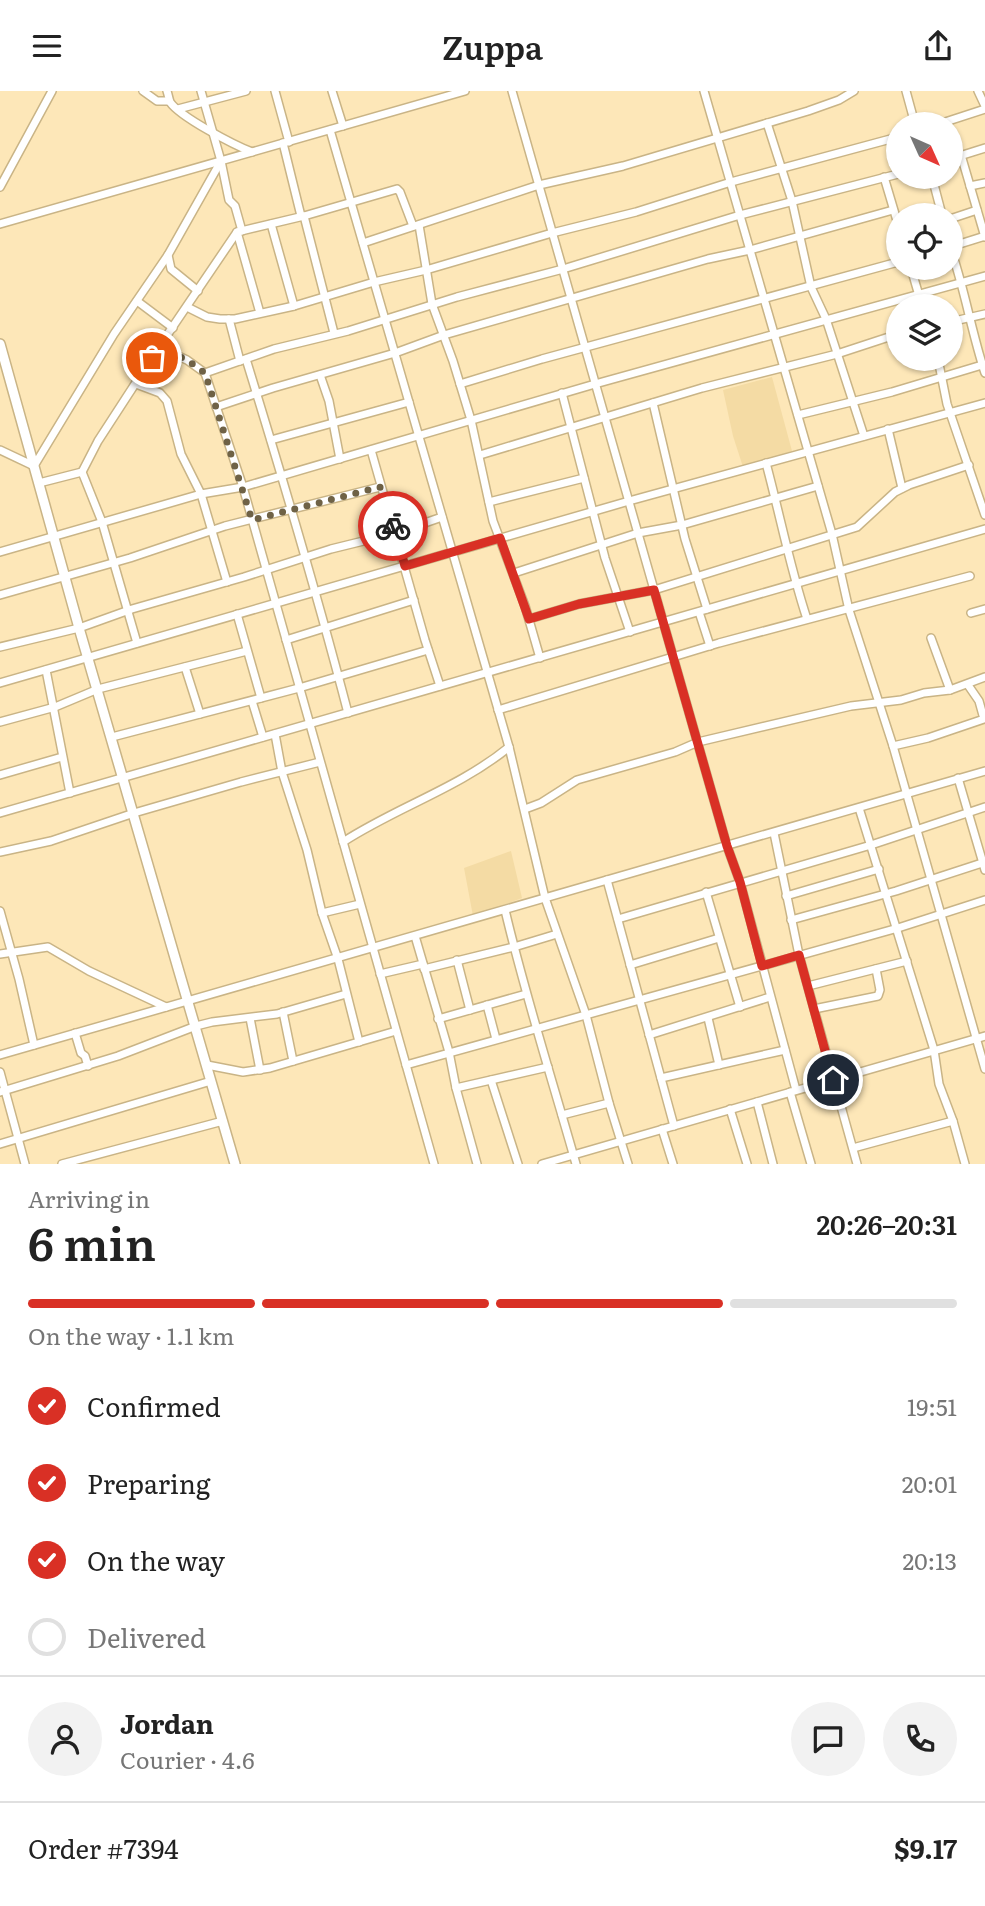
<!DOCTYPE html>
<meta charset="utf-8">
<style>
body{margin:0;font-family:Literata,serif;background:#f2f2f2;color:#222;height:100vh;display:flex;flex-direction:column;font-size:26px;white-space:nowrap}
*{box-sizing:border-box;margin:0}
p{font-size:23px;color:#767676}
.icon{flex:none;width:38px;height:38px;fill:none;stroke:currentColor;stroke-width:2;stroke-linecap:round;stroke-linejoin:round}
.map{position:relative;height:1073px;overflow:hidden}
.side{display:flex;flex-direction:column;background:#fff;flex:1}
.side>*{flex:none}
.needle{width:46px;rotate:135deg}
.controls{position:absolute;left:886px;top:21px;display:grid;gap:14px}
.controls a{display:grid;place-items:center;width:77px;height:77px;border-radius:50%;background:#fff;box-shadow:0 2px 5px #0004;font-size:35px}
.pin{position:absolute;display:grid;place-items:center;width:60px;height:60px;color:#fff;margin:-30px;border:4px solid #fff;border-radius:50%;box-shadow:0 2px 7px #0007}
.courier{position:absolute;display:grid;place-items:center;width:70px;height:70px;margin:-35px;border:5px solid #d93025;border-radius:50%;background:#fff;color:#222;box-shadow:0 2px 9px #0007}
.headline em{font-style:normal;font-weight:600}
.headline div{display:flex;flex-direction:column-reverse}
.headline{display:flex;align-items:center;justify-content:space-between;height:119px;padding:0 28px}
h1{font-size:46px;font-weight:600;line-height:52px}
.bar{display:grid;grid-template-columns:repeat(4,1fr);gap:10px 7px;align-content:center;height:84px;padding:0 28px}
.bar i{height:9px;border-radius:5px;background:#e0e0e0}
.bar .current{background:#d93025}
.bar p{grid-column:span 4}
.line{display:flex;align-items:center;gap:18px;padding:0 28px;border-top:2px solid #e0e0e0}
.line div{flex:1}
.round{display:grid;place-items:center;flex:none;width:74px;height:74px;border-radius:37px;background:#f2f2f2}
ol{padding:0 28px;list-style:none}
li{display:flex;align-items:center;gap:21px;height:77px}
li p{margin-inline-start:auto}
li .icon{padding:7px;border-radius:50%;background:#d93025;color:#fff;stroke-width:4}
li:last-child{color:#767676}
li i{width:38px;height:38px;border:4px solid #e0e0e0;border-radius:50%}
header{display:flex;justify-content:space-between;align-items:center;height:91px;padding:0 28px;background:#fff;font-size:32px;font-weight:600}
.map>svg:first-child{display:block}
</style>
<header><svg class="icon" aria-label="menu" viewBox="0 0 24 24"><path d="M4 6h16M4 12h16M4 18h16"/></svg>Zuppa<svg class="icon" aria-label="share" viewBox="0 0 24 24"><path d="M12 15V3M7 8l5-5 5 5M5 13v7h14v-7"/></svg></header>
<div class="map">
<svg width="985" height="1073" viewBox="0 0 985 1073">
<rect width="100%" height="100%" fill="#fde7b8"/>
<g fill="#f4dba4">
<path d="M772,286L792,360L743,376L733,345L723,299Z"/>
<path d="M511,760L522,807L473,825L464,777Z"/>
</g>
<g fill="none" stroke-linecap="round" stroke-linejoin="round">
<g stroke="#c9b486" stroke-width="10">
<g id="minor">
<path d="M143,0L157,10H169"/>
<path d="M167,0C168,3 169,8 170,11C180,26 234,54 252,61"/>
<path d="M201,0L221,70L229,109L235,115L242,140"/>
<path d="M275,0L289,51"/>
<path d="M332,0L343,35"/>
<path d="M512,0L727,755L740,791L796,999"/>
<path d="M704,0L832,443L849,519L893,655L985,978"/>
<path d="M906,0L915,33"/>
<path d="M978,0L985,15"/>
<path d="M178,18L246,0"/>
<path d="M767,32L792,110L811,196L826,228L864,345"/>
<path d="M939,33L985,18"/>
<path d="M330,39L509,656L545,807L586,924L609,1012L628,1073"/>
<path d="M283,52L301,125"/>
<path d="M961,64L985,146"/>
<path d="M950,68L985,57"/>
<path d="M884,86L898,133"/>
<path d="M932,86L942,124"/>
<path d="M970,95L985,92"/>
<path d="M0,96L52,0"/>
<path d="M304,125L334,242"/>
<path d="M950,128L977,119"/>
<path d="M0,133L465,0"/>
<path d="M271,133L294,215"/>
<path d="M419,134L432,213L453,270L471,329L493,430L525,515L540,567"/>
<path d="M237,141L260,222"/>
<path d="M363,152L539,94L623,75L808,20L839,9L854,0"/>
<path d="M950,156C965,198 971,240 985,282"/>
<path d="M950,156L985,145"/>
<path d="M911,177L922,215"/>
<path d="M198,200L171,178L168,164L221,70"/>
<path d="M137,210L173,237"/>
<path d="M187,216L207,226L220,228H235L294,215L374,191L426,179L552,142L636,121L731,91L898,46"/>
<path d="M229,228L240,270"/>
<path d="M950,231L985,223"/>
<path d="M159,256L237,141L304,125L397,98L400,101L413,135"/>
<path d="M246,268C282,385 317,503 348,622"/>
<path d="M938,268L947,313L985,424"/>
<path d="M205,282L274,258L348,240L457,206L563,178L740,124L898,83"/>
<path d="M320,284L329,310L340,368"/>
<path d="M136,293L160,302L167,310L181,363L201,403L227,491"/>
<path d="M460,293L542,268L898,171"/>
<path d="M562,302L605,467L630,541"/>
<path d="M653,312L685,448L707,518"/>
<path d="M216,316L273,297L395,262L444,244L708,168L750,159L893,119"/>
<path d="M798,324L892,301L982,274"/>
<path d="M888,338L902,397"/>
<path d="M271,349L409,311"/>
<path d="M0,359L34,375L114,243L168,164"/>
<path d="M371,359L425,549L440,595"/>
<path d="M480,364L702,297L837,263L898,243"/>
<path d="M766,372C780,424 790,477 807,528"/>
<path d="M39,392L82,381"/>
<path d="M489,411L584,387"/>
<path d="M0,461L201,403L243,396L595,293L985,185"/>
<path d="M514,482L638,442L682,434L818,395"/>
<path d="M0,504L130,467L225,435L380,396"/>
<path d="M699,521L710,555"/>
<path d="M971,522L985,518"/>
<path d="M237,523L261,607"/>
<path d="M529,528L579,513L654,499L857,436L895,401L909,394L969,374"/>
<path d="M931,547L950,599"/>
<path d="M286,549L414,509"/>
<path d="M137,552L102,431L82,381L98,350L159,256L187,269L205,282L243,396L434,1073"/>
<path d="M0,556L79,537L132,518L244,486L331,458L396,442L442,426"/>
<path d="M185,576L200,623"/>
<path d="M46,579L70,702"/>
<path d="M0,592L629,410L985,312"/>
<path d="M252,610L263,646"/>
<path d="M498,619L719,552L970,485"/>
<path d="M0,631L55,616L98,598L247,560"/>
<path d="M275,643L282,681L307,759L322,822L338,868L359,951"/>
<path d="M112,646L299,597L428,559"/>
<path d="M893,655L928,647L984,628L979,610L968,594"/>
<path d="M0,684L62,666"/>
<path d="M958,687L985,779"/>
<path d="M859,717L934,959L939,993L953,1030L965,1073"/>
<path d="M525,718L541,712L577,689L675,661L698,651L851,615L901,609L924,602L950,599L985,586"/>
<path d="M0,722L985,438"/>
<path d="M774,742L799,864L857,1073"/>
<path d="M343,751C397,716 459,697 509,656"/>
<path d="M0,761L51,750L134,722L241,691L320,671"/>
<path d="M607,789L674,1035"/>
<path d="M706,801L740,916"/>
<path d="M786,805L879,778"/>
<path d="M505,819C525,904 552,988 576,1073"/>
<path d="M0,820L19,888L34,954"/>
<path d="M322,822L360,813"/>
<path d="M618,828L871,754L985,716"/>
<path d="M791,829L896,800L985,771"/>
<path d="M415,845L449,961L456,997L477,1073"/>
<path d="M0,863L48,856L89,880L166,916"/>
<path d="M457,869L470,919"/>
<path d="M630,874L719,847"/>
<path d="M424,878L514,856L557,843"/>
<path d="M380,883L423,873"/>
<path d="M808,895L907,870"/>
<path d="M487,914L496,948"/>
<path d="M814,918L878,905L880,899L876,878"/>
<path d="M283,921L293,970"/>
<path d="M250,927L260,979"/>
<path d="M708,927L719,974"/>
<path d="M438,928L526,903"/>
<path d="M75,942L81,962L85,965L88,975"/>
<path d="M649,944L770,906"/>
<path d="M0,964L985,680"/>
<path d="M207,974L243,981L270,977L396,940"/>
<path d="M406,974L898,837L985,809"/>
<path d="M0,981L25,1073"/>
<path d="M661,987L785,959"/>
<path d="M491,989L518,1073"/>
<path d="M456,997L548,976"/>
<path d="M0,1001L118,965L196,935L212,931L277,923L346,903"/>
<path d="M790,1001L811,1073"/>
<path d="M757,1011L773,1073"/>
<path d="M730,1018L747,1073"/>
<path d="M562,1024L609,1012"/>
<path d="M662,1038L673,1073"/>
<path d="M0,1053L211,990"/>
<path d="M853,1057L953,1030"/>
<path d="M62,1073L223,1030"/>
<path d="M542,1073L985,945"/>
</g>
</g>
<g stroke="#c9b486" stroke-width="12">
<path id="major" d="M0,253L79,537L235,1073"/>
</g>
<use href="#minor" stroke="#fff" stroke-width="7"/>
<use href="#major" stroke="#fff" stroke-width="9"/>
</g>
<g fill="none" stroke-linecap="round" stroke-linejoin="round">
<path stroke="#6f6246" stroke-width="7" stroke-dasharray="0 12.6" d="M152,267L159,256L187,269L205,282L252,429L380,396L393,435"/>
<path stroke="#d93025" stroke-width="9" d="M393,435L405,475L500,447L529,528L579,513L654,499L727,755L740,791L762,875L799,864L833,989"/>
</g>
</svg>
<div class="controls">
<a><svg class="needle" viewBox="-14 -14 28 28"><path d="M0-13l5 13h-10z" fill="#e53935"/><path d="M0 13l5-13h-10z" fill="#767676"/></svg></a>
<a><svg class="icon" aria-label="locate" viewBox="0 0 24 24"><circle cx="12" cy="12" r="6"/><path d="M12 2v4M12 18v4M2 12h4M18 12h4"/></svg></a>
<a><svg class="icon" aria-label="layers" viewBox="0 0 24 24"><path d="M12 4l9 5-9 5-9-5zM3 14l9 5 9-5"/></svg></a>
</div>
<div class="pin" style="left:152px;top:267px;background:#ea580c"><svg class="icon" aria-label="bag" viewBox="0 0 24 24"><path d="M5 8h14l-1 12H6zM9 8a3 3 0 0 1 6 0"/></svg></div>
<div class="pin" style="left:833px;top:989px;background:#1f2937"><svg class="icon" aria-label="home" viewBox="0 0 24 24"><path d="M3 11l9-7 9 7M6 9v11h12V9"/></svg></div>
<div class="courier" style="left:393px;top:435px"><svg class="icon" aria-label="bike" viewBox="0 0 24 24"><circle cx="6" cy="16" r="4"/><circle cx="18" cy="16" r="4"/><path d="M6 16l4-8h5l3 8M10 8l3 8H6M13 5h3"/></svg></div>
</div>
<section class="side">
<div class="headline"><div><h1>6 min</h1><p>Arriving in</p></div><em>20:26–20:31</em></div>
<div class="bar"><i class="current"></i><i class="current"></i><i class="current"></i><i></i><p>On the way · 1.1 km</p></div>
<ol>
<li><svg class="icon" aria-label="check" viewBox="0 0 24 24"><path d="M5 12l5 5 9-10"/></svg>Confirmed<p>19:51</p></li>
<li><svg class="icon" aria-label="check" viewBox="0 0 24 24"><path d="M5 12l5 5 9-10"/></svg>Preparing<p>20:01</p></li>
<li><svg class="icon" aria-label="check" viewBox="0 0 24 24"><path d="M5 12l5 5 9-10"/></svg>On the way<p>20:13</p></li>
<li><i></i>Delivered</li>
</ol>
<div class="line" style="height:126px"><a class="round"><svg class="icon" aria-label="person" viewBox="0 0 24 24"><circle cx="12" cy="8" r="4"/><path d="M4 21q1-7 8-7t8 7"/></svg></a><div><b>Jordan</b><p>Courier · 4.6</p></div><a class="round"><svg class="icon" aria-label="chat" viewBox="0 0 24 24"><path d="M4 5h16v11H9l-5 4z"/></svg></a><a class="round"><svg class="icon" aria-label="phone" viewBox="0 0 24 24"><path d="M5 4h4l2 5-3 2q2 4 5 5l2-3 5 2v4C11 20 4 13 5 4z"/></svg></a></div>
<div class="line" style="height:91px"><div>Order #7394</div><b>$9.17</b></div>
</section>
